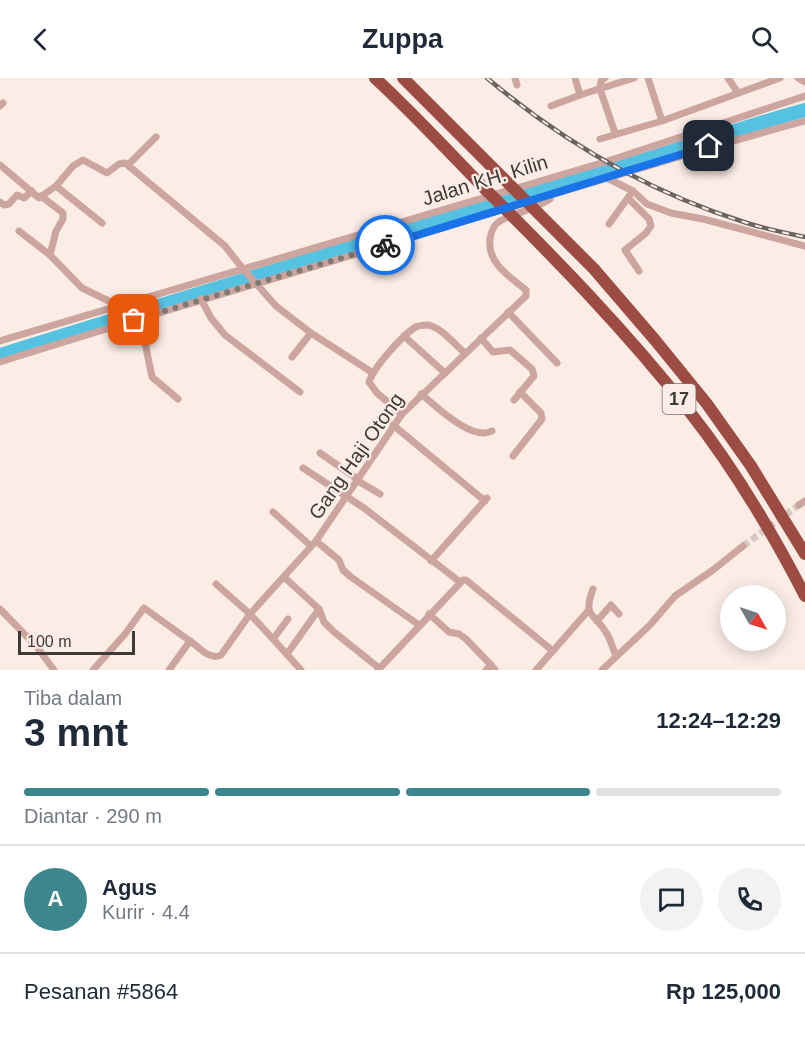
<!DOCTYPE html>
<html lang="id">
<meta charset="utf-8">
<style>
body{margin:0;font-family:Helvetica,sans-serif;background:#f2f2f3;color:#1f2937;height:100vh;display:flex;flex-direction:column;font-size:22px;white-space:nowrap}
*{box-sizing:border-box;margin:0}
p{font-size:20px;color:#747a83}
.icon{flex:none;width:33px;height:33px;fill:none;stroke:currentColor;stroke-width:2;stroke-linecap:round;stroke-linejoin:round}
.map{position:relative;height:592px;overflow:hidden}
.details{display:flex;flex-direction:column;background:#fff;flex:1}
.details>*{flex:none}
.needle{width:39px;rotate:129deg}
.controls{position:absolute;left:720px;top:507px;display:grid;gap:12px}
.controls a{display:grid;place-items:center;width:66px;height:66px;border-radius:50%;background:#fff;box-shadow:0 3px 15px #0003;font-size:30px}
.scale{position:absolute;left:18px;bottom:15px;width:117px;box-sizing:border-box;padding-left:6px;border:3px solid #3f3a37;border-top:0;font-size:16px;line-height:21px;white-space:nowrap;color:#3f3a37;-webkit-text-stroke:4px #fbede6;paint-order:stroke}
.pin{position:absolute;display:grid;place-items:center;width:51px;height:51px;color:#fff;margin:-26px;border-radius:12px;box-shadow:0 3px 9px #0006}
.courier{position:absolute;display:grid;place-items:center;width:60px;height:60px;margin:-30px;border:4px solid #1a73e8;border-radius:50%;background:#fff;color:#222;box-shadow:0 2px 8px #0007}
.overview em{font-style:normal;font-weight:600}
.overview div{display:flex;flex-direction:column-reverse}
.overview{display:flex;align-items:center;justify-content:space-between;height:102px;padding:0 24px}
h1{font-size:39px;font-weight:600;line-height:45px}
.bar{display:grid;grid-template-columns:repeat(4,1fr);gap:9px 6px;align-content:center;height:72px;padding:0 24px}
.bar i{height:8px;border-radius:4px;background:#e0e1e3}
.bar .selected{background:#3e868d}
.bar p{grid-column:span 4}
.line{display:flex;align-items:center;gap:15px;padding:0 24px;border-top:2px solid #e0e1e3}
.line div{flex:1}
.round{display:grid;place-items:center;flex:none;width:63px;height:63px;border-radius:32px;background:#f2f2f3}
header{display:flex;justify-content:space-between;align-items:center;height:78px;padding:0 24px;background:#fff;font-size:27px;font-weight:600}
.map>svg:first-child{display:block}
</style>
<header><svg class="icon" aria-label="back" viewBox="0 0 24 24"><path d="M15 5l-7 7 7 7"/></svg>Zuppa<svg class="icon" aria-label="search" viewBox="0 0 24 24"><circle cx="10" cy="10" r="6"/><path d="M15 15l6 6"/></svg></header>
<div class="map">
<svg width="805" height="592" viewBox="0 0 805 592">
<rect width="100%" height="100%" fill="#fbede6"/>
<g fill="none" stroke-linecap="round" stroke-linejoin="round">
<path stroke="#56c2e2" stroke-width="14" d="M0,277C206,213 411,150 618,90C681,71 742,49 805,32"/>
<path stroke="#d5c9c3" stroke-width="7" stroke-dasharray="7 3.5" stroke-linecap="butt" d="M743,468L799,427"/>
<g stroke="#cda59f" stroke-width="7">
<path d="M515,0L517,7"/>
<path d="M575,0L580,17L634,0"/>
<path d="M648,0L662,43"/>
<path d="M728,0L738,15"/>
<path d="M798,0L805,4"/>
<path d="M600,11L615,55"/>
<path d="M600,11L601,3L605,0"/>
<path d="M0,28L3,25"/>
<path d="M551,28L580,17"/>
<path d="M600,61L662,43L780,0"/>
<path d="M0,87L39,120L56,108L73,88L83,82L107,95L119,86L125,85L225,168L243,191L276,228L311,255L373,295"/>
<path d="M128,87L156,59"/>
<path d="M607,100L633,113L647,126L671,135L703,141L805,168"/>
<path d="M56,108L102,145"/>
<path d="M41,118L63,135V141L56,153L50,177"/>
<path d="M628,120L649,141L651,148L646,155L625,172L639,193"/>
<path d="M0,124L4,127L9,126L17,117L24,120L32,113"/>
<path d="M609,146L630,117"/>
<path d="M19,153L50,177L82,210L117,227"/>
<path d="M201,221L211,240L225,257L300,314"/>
<path d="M129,224L136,247L143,255L152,299L178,321"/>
<path d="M508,234L557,285"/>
<path d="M404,258L445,295"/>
<path d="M481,260L493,274L510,272L532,291L534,298L514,322"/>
<path d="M0,263L608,83L805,18"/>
<path d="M292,279L311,255"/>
<path d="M0,284C142,239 284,198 426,155C552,117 678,77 805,43"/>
<path d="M421,316C436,328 472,364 492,353"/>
<path d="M402,336L377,315L369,304C374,289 401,259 414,250C418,247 423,247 428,247C441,249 455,267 465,275"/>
<path d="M393,347L485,423"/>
<path d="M320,375L359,402"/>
<path d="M513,378L542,341L541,335L520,314"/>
<path d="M303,390L364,430L460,504"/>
<path d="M358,403L380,416"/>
<path d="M799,427L805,423"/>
<path d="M273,434L311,468"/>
<path d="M316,463L339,482L343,492L351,499L419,547"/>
<path d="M431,483L487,420"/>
<path d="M284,499L319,531L324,544L334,554L379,590"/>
<path d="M216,506L250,536L273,561"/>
<path d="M593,511C582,541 595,534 607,556C611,563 613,571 616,578"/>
<path d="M0,531L37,569L54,592"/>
<path d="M429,536L449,554L459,556L466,561L491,587"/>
<path d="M288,541L273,561L301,592"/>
<path d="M597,543L611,527L619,536"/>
<path d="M287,576L319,531"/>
<path d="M93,592L125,556L144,530L190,563"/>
<path d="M169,592L190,563C199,569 210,583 221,577L250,536L316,463L402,336L526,218V212C509,198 487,185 490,161C491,153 495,145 502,142C517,134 536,131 550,121"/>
<path d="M378,592L463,502H466L553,573"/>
<path d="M486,592L491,587L495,592"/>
<path d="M536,592L588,533"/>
<path d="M602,592L650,547L675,518L713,492L743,468"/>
</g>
<g stroke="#9c4c43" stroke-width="12">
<path d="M375,0C413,35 448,73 484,110C556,181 626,253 689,333C734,390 772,454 805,518"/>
<path d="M403,0L594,191L655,262L707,326L751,388L805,476"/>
</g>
<g stroke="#6a635f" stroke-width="4.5">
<path id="rail" d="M487,0C563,64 651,115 747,145C766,151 786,155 805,159"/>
</g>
<use href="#rail" stroke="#fbede6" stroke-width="2" stroke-dasharray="7" stroke-linecap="butt"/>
</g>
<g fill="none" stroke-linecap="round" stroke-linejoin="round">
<path stroke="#817974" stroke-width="6" stroke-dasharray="0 10.8" d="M134,242L385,167"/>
<path stroke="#1a73e8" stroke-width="8" d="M385,167L709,68"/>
</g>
<g text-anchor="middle" stroke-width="4.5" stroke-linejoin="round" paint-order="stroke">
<rect fill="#fbede6" stroke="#77706c" stroke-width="1.5" x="662.5" y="306" width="33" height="30" rx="4.5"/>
<g font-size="18" font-weight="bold" fill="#3f3a37">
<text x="679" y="327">17</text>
</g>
<g font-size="20" fill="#3f3a37" stroke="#fbede6">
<text transform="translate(485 102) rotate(-17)" y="7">Jalan KH. Kilin</text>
<text transform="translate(356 378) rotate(-55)" y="7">Gang Haji Otong</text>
</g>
</g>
</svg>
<div class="controls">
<a><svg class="needle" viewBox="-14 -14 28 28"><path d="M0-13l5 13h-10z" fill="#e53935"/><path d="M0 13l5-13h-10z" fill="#747a83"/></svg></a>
</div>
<div class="scale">100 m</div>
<div class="pin" style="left:134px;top:242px;background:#ea580c"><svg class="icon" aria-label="bag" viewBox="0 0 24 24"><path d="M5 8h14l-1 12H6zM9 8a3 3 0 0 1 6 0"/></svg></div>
<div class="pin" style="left:709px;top:68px;background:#1f2937"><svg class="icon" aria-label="home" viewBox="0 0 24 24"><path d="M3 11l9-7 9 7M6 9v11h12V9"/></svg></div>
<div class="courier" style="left:385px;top:167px"><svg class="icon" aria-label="bike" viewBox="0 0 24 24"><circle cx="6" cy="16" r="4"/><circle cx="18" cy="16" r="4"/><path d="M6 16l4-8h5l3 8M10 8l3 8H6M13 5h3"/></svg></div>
</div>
<section class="details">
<div class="overview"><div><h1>3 mnt</h1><p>Tiba dalam</p></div><em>12:24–12:29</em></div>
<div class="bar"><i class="selected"></i><i class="selected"></i><i class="selected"></i><i></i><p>Diantar · 290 m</p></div>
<div class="line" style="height:108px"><b class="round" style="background:#3e868d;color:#fff">A</b><div><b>Agus</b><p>Kurir · 4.4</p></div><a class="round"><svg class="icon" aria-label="chat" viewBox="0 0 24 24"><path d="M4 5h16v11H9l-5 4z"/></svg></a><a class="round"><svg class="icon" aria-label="phone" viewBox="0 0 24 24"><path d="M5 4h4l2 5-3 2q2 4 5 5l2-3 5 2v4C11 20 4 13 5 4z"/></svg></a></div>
<div class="line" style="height:78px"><div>Pesanan #5864</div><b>Rp 125,000</b></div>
</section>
